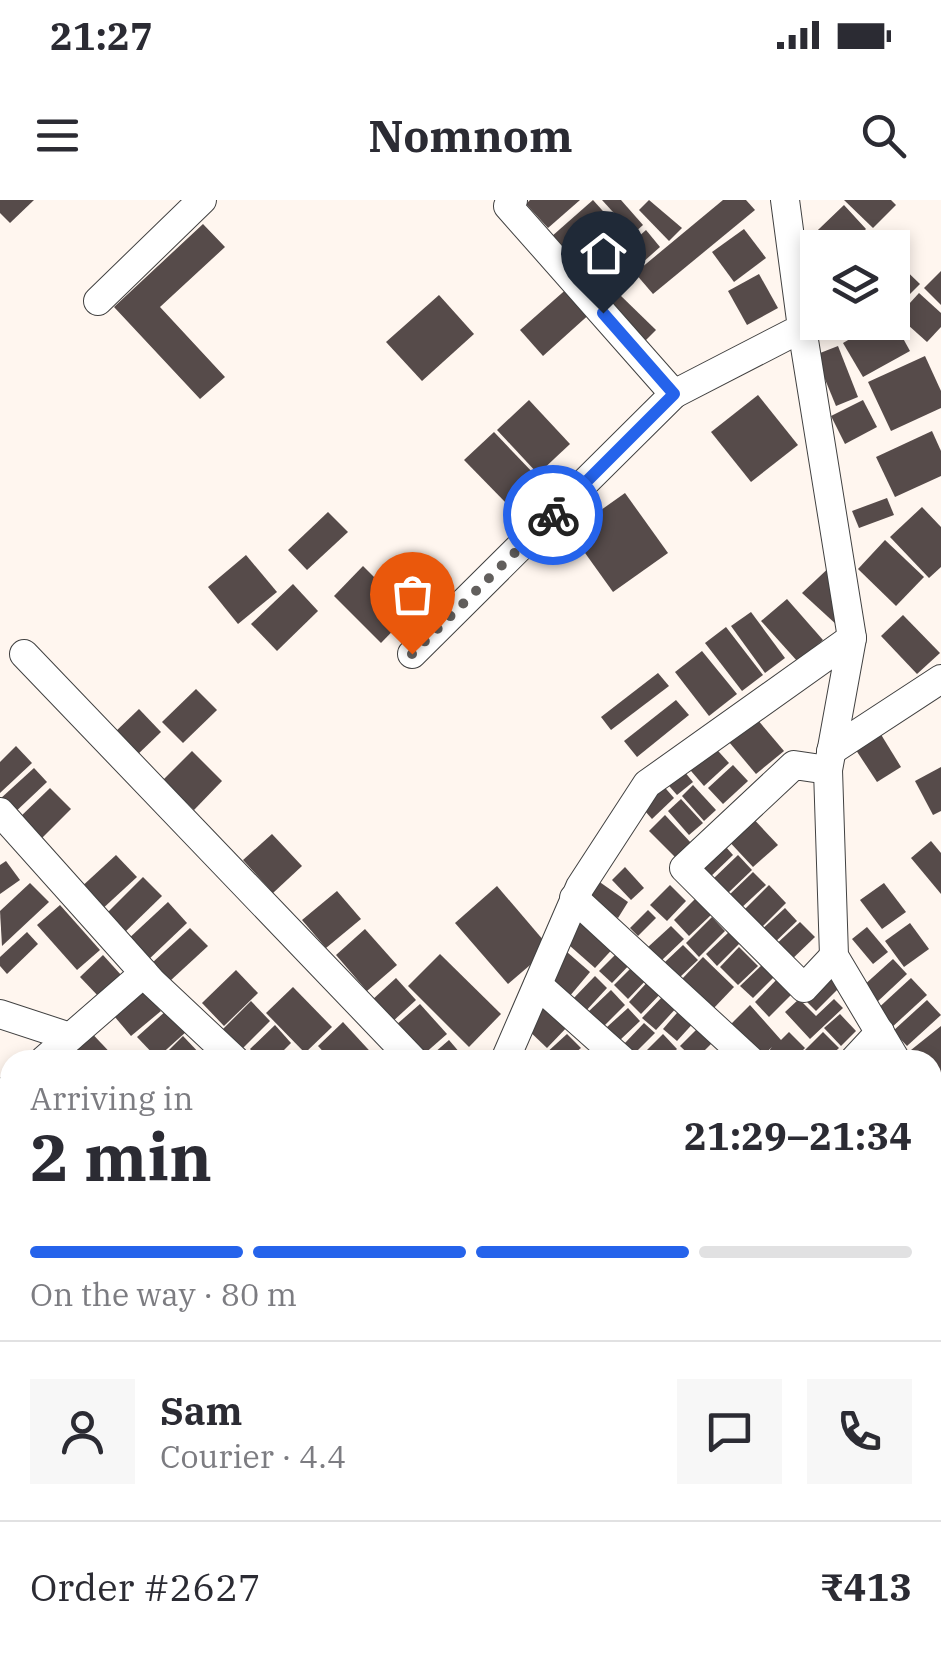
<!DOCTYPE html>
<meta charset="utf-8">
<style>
body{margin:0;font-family:"IBM Plex Serif",serif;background:#f7f7f7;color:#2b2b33;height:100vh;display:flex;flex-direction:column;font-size:38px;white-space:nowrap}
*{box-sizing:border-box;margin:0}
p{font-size:32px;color:#7c7c81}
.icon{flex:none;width:55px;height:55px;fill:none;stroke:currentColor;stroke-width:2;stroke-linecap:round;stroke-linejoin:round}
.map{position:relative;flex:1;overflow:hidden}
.side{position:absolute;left:0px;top:850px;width:942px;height:620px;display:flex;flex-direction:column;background:#fff;border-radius:30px 30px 0 0;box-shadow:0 5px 15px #0003}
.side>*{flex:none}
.controls{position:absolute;left:800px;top:30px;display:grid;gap:20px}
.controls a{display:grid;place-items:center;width:110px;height:110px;border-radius:0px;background:#fff;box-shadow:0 5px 15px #0003;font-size:50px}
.pin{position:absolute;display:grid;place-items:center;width:85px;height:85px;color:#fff;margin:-102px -42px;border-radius:50% 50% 50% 0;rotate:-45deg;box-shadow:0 0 10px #0007}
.pin .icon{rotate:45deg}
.courier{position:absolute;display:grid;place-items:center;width:100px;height:100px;margin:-50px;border:8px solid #2563eb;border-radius:50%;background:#fff;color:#222;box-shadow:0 2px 12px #0007}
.summary em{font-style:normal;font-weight:700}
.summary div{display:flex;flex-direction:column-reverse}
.summary{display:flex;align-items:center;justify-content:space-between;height:170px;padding:0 30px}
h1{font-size:65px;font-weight:700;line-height:75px}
.bar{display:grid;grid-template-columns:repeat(4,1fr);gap:15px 10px;align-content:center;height:120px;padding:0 30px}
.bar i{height:12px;border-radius:8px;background:#e1e1e2}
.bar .selected{background:#2563eb}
.bar p{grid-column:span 4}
.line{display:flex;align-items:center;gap:25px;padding:0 30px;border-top:2px solid #e1e1e2}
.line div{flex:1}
.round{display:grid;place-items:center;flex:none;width:105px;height:105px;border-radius:0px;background:#f7f7f7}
.status{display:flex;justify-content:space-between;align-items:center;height:70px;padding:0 50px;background:#fff;direction:ltr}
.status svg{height:28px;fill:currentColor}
header{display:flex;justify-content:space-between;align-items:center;height:130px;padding:0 30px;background:#fff;font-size:45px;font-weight:700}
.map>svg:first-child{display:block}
</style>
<div class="status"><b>21:27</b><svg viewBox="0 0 49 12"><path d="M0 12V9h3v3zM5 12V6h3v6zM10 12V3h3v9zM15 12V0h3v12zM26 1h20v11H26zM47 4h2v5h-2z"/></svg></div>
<header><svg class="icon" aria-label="menu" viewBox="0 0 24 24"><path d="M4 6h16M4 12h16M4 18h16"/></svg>Nomnom<svg class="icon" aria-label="search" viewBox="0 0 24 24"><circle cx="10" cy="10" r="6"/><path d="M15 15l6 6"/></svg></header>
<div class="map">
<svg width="941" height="1470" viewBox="0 0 941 1470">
<rect width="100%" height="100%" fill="#fff6ef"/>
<g fill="#564b4a">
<path d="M0,0H34L10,23L0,13Z"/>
<path d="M530,0H580L548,28L526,4Z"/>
<path d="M593,0L628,39L587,76L551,37Z"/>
<path d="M602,0H621L643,25L633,34Z"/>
<path d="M649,0L682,28L669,41L639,10Z"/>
<path d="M723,0H746L755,10L653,94L635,73Z"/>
<path d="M844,0H891L896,5L873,28Z"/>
<path d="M844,5L866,29L847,48H818V73L796,51Z"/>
<path d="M203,24L225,47L160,107L225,177L200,199L114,107Z"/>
<path d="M744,29L766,58L734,82L712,52Z"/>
<path d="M646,30L660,47L633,71L619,54Z"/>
<path d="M616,56L634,75L602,105L585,86Z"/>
<path d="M892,57L920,84L896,108L892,105Z"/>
<path d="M941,71V105L924,88Z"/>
<path d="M759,74L778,108L747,125L728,91Z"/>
<path d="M570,86L593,111L543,156L520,130Z"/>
<path d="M919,93L941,113V127L927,142L898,116Z"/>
<path d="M619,94L656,130L641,145L605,108Z"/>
<path d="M439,95L474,134L422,181L386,142Z"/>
<path d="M879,122H894L910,151L863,177L843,143Z"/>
<path d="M838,146L858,197L836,206L815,155Z"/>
<path d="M925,156L941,191V208L891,231L868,182Z"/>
<path d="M758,195L798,245L751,282L711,232Z"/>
<path d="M529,200L570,244L538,274L497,230Z"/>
<path d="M863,200L877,227L845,244L831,216Z"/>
<path d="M932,231L941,251V276L895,297L876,257Z"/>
<path d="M494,232L536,276L507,304L464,260Z"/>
<path d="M625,293L668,353L613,392L570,332Z"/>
<path d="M887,298L894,315L859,328L852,311Z"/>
<path d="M922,307L941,327V367L929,378L890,337Z"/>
<path d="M328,312L348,332L307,370L288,350Z"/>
<path d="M885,340L924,377L896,406L858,369Z"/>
<path d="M246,355L277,392L238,424L208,387Z"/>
<path d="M834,363L838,426L802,393Z"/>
<path d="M363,366L410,413L381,443L334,396Z"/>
<path d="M293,384L318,411L277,451L251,424Z"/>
<path d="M787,399L823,440L798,462L761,421Z"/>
<path d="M751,412L785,458L765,473L731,426Z"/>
<path d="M903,415L940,453L917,474L881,436Z"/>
<path d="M726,427L763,475L742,491L705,443Z"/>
<path d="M702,451L737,494L709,516L675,472Z"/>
<path d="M658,473L669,486L611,530L601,517Z"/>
<path d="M196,489L217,510L183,543L162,522Z"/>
<path d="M676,500L689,515L637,557L624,541Z"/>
<path d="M139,509L161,532L135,557L113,534Z"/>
<path d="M757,519L784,551L756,574L729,542Z"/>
<path d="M877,528L901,567L877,582L852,544Z"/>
<path d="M710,542L729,563L704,586L685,564Z"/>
<path d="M16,546L32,563L0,593V562Z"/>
<path d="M192,551L222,581L194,610L163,580Z"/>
<path d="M679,565L693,582L677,595L663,579Z"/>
<path d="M733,565L748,581L723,604L708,588Z"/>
<path d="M941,567V611L933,615L915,581Z"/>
<path d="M34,568L47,582L11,616L0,599Z"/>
<path d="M660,582L674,598L652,619L638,603Z"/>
<path d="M693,585L716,610L704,621L682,596Z"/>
<path d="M50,588L71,609L38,642L17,620Z"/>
<path d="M681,599L703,623L689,635L668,611Z"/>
<path d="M748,613L778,645L753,667L724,636Z"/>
<path d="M665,615L692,644L677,659L649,631Z"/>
<path d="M272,634L302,666L273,693L243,660Z"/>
<path d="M719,639L733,655L707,680L691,665Z"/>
<path d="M931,641L941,653V694L911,658Z"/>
<path d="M116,655L137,677L99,712L78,690Z"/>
<path d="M738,655L752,670L727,694L713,679Z"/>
<path d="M6,661L20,680L0,694V665Z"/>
<path d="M625,667L644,688L631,700L612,680Z"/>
<path d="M753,672L766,685L739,710L727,697Z"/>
<path d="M143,677L162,696L123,734L105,715Z"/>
<path d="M594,678L628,702L618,718L583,694Z"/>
<path d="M30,683L49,702L2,746L0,711Z"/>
<path d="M884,683L906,712L882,729L860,700Z"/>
<path d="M670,685L686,701L667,721L650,705Z"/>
<path d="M769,685L786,703L754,735L737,717Z"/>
<path d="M497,686L550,748L508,784L455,723Z"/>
<path d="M337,691L361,719L326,748L302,720Z"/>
<path d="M695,699L711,715L689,736L674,720Z"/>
<path d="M168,702L187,723L146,762L126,741Z"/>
<path d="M60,705L100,750L77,770L37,725Z"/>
<path d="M785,708L797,721L770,747L758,733Z"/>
<path d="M648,710L656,718L638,736L630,728Z"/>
<path d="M584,713L618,743L595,768L561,738Z"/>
<path d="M712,717L725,731L699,757L686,743Z"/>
<path d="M800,722L815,737L787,764L772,748Z"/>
<path d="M910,723L929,749L904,767L885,741Z"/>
<path d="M671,726L684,739L661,761L648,747Z"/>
<path d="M867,727L888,752L873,764L852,739Z"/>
<path d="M190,728L208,746L170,781L152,763Z"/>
<path d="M365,729L397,765L367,791L336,755Z"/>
<path d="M27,732L38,744L7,774L0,766V757Z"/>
<path d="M729,732L740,743L717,766L706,754Z"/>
<path d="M683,745L698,760L680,777L665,762Z"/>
<path d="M739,747L758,766L738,785L720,767Z"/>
<path d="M622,748L634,760L612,783L599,771Z"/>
<path d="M567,752L590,772L569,797L545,778Z"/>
<path d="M440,754L501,814L469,847L408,786Z"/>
<path d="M103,755L122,776L100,798L80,777Z"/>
<path d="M703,757L734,787L712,810L681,780Z"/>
<path d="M893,759L907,774L876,803L862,787Z"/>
<path d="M637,762L650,776L628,799L614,785Z"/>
<path d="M765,762L777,774L753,798L740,786Z"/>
<path d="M827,768L843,784L816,811L800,795Z"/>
<path d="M236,770L258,793L224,826L202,803Z"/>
<path d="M781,775L796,790L769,817L755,802Z"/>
<path d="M595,776L607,788L584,813L571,801Z"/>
<path d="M652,777L665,789L641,814L629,802Z"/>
<path d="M396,778L416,800L391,823L371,801Z"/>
<path d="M911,778L927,795L890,829L874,812Z"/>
<path d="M139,785L161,811L131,836L109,810Z"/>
<path d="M293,787L332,827L305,853L266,813Z"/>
<path d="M611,790L625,805L602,828L587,813Z"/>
<path d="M666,793L679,805L656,830L642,818Z"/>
<path d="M799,799L816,816L834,799L843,808L810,839L785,812Z"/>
<path d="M927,800L941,815L907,846L893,831Z"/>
<path d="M251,801L270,821L241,850L222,830Z"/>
<path d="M549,802L571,823L547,848L525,827Z"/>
<path d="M420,804L447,834L423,855L396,825Z"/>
<path d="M750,805L781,840L789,832L805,848L800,853L808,860H770L765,856L772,847L759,859L727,828Z"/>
<path d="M683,806L697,819L677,841L663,829Z"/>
<path d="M628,808L640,821L619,841L607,827Z"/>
<path d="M167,810L187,831L157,858L137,837Z"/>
<path d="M840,814L856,831L841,846L824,828Z"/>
<path d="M343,822L378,860H331L318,846Z"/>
<path d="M644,823L655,833L634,854L624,844Z"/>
<path d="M275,825L291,843L274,860H260L250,849Z"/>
<path d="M701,825L716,839L695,860L680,846Z"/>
<path d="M941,826V883L934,888L932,860H911L906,854Z"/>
<path d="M86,827L117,860H77L65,847Z"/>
<path d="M823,832L839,848L826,860H815L805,850Z"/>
<path d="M567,834L581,848L567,860H549L544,855Z"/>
<path d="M663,834L677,849L666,860H649L643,854Z"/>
<path d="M183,836L203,857L201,860H159Z"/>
<path d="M449,840L466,860H426Z"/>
<path d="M10,902V937L0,946V903Z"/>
<path d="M941,1127V1168L932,1177V1136Z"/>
<path d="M0,1199L10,1210V1276L0,1265Z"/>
<path d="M932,1230L941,1239V1278L932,1268Z"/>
<path d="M941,1361V1400L932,1404V1365Z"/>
<path d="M941,1409V1453L932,1457V1413Z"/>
<path d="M17,1460H45L49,1470H15L12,1462Z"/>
<path d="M557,1460H590L600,1470H548Z"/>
<path d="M748,1460H791L784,1470H762Z"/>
<path d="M796,1460H852L868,1470H790Z"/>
</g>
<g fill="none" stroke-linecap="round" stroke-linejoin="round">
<g stroke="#414141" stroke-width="30">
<g id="minor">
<path d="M513,0L508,6L674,194L802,128L785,0"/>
<path d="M98,101L202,0"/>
<path d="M802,128L852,438"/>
<path d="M24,454L413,860"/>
<path d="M412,454L674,194"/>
<path d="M831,551L941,479"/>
<path d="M828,570L794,565L684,668L804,788L834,756"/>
<path d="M0,612L153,783L235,860"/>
<path d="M574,698L750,860"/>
<path d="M538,785L622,860"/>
<path d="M0,814L70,837"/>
<path d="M44,860L144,773"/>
<path d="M505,860L580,687L647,584L852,438L828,570L834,756L896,860"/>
<path d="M854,860L880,832"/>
<path d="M0,895L10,889"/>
<path d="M932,920L941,934"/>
<path d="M0,1019L10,1012"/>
<path d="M932,1036L941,1028"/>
<path d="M0,1189L10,1184"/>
<path d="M932,1205L941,1214"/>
<path d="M0,1293L10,1302"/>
<path d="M932,1340L941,1351"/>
<path d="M0,1367L10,1383"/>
<path d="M58,1460L63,1470"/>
<path d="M484,1460L495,1470"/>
<path d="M874,1460L896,1470"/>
<path d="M528,1470L538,1460"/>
</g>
</g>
<use href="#minor" stroke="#fff" stroke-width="28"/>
</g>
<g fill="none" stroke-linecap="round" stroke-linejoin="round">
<path stroke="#625f5d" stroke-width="10" stroke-dasharray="0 18" d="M412,454L553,315"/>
<path stroke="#2563eb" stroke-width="12" d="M553,315L674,194L603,113"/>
</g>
</svg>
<div class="controls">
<a><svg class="icon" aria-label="layers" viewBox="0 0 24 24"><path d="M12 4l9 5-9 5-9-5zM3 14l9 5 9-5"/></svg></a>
</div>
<div class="pin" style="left:412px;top:454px;background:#ea580c"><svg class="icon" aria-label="bag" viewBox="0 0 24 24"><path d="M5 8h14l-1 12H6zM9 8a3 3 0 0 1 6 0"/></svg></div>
<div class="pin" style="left:603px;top:113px;background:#1f2937"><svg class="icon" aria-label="home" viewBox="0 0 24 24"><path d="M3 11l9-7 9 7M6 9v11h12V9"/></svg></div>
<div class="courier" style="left:553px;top:315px"><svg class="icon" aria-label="bike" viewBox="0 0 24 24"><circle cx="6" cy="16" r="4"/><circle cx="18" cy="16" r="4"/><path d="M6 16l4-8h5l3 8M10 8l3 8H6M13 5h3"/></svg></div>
<section class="side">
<div class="summary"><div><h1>2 min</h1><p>Arriving in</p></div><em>21:29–21:34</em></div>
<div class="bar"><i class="selected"></i><i class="selected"></i><i class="selected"></i><i></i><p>On the way · 80 m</p></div>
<div class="line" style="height:180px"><a class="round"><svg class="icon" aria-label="person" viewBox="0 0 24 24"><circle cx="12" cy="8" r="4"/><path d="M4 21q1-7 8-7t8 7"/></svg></a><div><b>Sam</b><p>Courier · 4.4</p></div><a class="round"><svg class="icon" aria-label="chat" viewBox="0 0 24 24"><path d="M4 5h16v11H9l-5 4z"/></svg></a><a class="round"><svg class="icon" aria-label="phone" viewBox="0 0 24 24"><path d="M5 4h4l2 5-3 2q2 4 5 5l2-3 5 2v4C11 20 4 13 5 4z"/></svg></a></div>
<div class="line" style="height:130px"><div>Order #2627</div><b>₹413</b></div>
</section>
</div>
